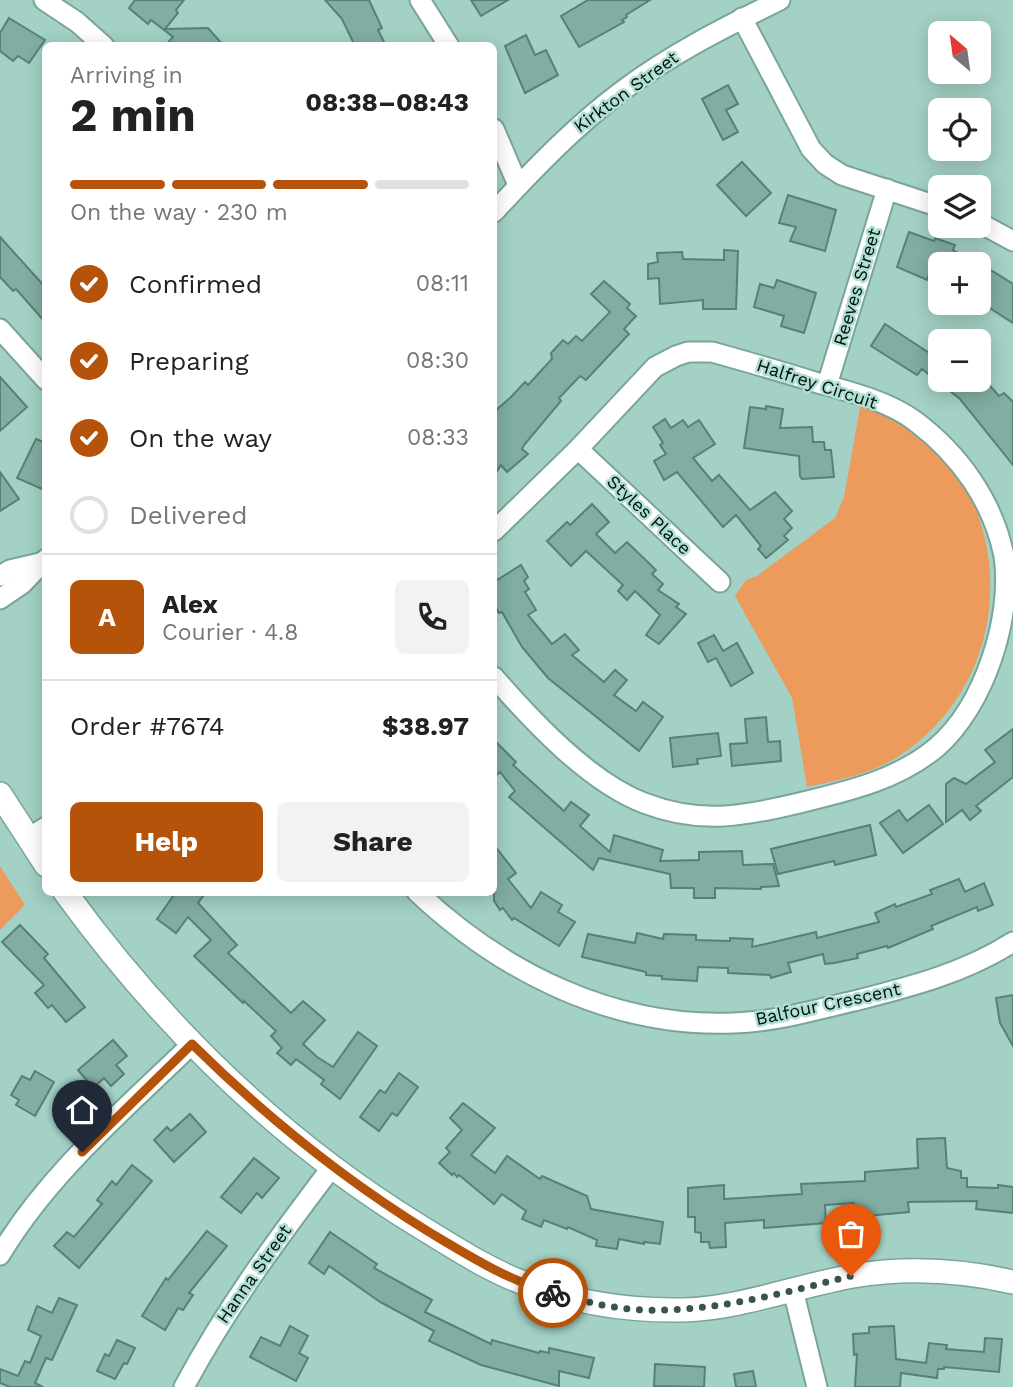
<!DOCTYPE html>
<meta charset="utf-8">
<style>
body{margin:0;font-family:"Work Sans",sans-serif;background:#f2f2f2;color:#222;height:100vh;display:flex;flex-direction:column;font-size:26px;white-space:nowrap}
*{box-sizing:border-box;margin:0}
p{font-size:23px;color:#767676}
.icon{flex:none;width:38px;height:38px;fill:none;stroke:currentColor;stroke-width:2;stroke-linecap:round;stroke-linejoin:round}
.map{position:relative;flex:1;overflow:hidden}
.details{position:absolute;left:42px;top:42px;width:455px;height:854px;display:flex;flex-direction:column;background:#fff;border-radius:10px;box-shadow:0 4px 18px #0003}
.details>*{flex:none}
.needle{width:46px;rotate:331deg}
.fabs{position:absolute;left:928px;top:21px;display:grid;gap:14px}
.fabs a{display:grid;place-items:center;width:63px;height:63px;border-radius:10px;background:#fff;box-shadow:0 4px 18px #0003;font-size:35px}
.pin{position:absolute;display:grid;place-items:center;width:60px;height:60px;color:#fff;margin:-72px -30px;border-radius:50% 50% 50% 0;rotate:-45deg;box-shadow:0 0 7px #0007}
.pin .icon{rotate:45deg}
.courier{position:absolute;display:grid;place-items:center;width:70px;height:70px;margin:-35px;border:5px solid #b45309;border-radius:50%;background:#fff;color:#222;box-shadow:0 2px 9px #0007}
.overview em{font-style:normal;font-weight:700}
.overview div{display:flex;flex-direction:column-reverse}
.overview{display:flex;align-items:center;justify-content:space-between;height:119px;padding:0 28px}
h1{font-size:46px;font-weight:700;line-height:52px}
.bar{display:grid;grid-template-columns:repeat(4,1fr);gap:10px 7px;align-content:center;height:84px;padding:0 28px}
.bar i{height:9px;border-radius:5px;background:#e0e0e0}
.bar .on{background:#b45309}
.bar p{grid-column:span 4}
.line{display:flex;align-items:center;gap:18px;padding:0 28px;border-top:2px solid #e0e0e0}
.line div{flex:1}
.round{display:grid;place-items:center;flex:none;width:74px;height:74px;border-radius:10px;background:#f2f2f2}
ol{padding:0 28px;list-style:none}
li{display:flex;align-items:center;gap:21px;height:77px}
li p{margin-inline-start:auto}
li .icon{padding:7px;border-radius:50%;background:#b45309;color:#fff;stroke-width:4}
li:last-child{color:#767676}
li i{width:38px;height:38px;border:4px solid #e0e0e0;border-radius:50%}
.primary-button{display:flex;gap:14px;margin-top:auto;padding:14px 28px}
.primary-button a{flex:1;height:80px;border-radius:10px;background:#b45309;color:#fff;font-size:28px;font-weight:700;line-height:80px;text-align:center}
.primary-button a+a{background:#f2f2f2;color:#222}
.map>svg:first-child{display:block}
</style>
<div class="map">
<svg width="1013" height="1387" viewBox="0 0 1013 1387">
<rect width="100%" height="100%" fill="#a3d1c5"/>
<g fill="#ec9b5c">
<path d="M861,402C875,409 892,414 904,423C919,433 941,452 952,465C959,473 964,484 969,493C1013,585 988,696 902,754C875,773 839,780 807,787L792,698L735,596L746,580L757,576L835,518L844,497Z"/>
<path d="M0,866L25,905L0,930Z"/>
</g>
<g fill="#81ada2" stroke="#568177" stroke-width="2">
<path d="M135,0H184L176,10L178,13L165,29L208,28L224,46H165L173,37L151,20L148,24L129,8Z"/>
<path d="M325,0H369L382,28L378,30L386,46H355L342,19Z"/>
<path d="M471,0H508L481,16Z"/>
<path d="M588,0H650L626,15L627,17L622,20L624,22L579,47L561,16Z"/>
<path d="M9,18L45,40L29,63L18,56L13,61L0,51V33Z"/>
<path d="M526,35L535,55L546,50L558,75L525,93L505,46Z"/>
<path d="M728,85L738,104L726,110L738,132L723,140L702,99Z"/>
<path d="M742,162L771,193L746,216L717,185Z"/>
<path d="M788,195L836,210L825,251L790,241L796,227L779,223Z"/>
<path d="M909,232L934,241L935,238L955,245L953,250L975,264H940V278L929,274L927,280L897,267Z"/>
<path d="M0,237L46,288V323L16,289L13,291L0,277Z"/>
<path d="M724,250L738,251L736,309H703V300L660,304L659,278L648,279V264L658,262L657,253L682,252L683,259L724,260Z"/>
<path d="M978,262L1013,284V323L985,305L989,300L978,294Z"/>
<path d="M777,280L816,293L804,333L781,326L784,316L754,307L760,284L774,288Z"/>
<path d="M604,281L630,304L627,308L636,316L624,329L629,334L586,380L580,376L559,398L561,401L524,445L522,449L528,454L507,472L501,465L494,476V412L511,397L525,382L528,385L552,359L551,353L563,340L568,344L576,336L582,341L610,312L591,294Z"/>
<path d="M885,324L940,360V380H985L999,396L1004,393L1013,402V465L960,399L922,369L917,375L871,346Z"/>
<path d="M0,377L27,407L0,431Z"/>
<path d="M766,406L783,409L780,428L812,427L813,442H824L825,450H831L834,477L802,479L800,476L799,456L744,448L750,407L766,409Z"/>
<path d="M665,419L671,428L683,420L688,427L699,420L715,444L693,458L712,481L719,475L750,510L775,492L792,511L784,519L792,528L784,536L788,540L766,558L758,549L761,546L736,515L723,527L677,472L664,480L654,461L666,454L660,445L663,443L653,427Z"/>
<path d="M36,439L46,443V480L42,489L17,478Z"/>
<path d="M0,472L19,499L0,511Z"/>
<path d="M592,504L609,522L596,534L615,553L627,542L656,570L652,574L663,584L658,590L679,604L676,607L686,614L659,644L646,635L660,615L635,591L627,600L618,591L623,585L586,551L571,566L547,541L567,522L570,525Z"/>
<path d="M521,565L528,577L524,581L529,589L525,592L536,610L528,615L552,644L565,634L579,650L572,655L604,682L615,670L627,680L614,695L636,711L643,702L663,717L639,751L548,678L522,647L502,612L499,613L494,604V582Z"/>
<path d="M714,635L723,651L737,643L753,673L731,686L716,658L708,662L698,643Z"/>
<path d="M766,717L768,742L780,741L781,761L732,766L730,744L747,743L745,719Z"/>
<path d="M1013,729V777L976,806L981,811L970,820L962,810L946,822V784L954,778L966,784L995,762L985,750Z"/>
<path d="M718,733L721,756L697,759L698,764L673,767L670,738Z"/>
<path d="M494,740L516,762L513,765L564,811L571,802L589,815L580,826L610,852L614,835L663,850L660,861L699,860V852L742,851L743,865L773,864L779,886L761,887V889L715,888V898H694V888H671L670,874L599,858L593,870L509,797L515,791L500,772L494,777Z"/>
<path d="M929,805L943,824L903,853L880,823L899,810L907,821Z"/>
<path d="M870,825L876,855L835,865L834,861L778,874L771,849Z"/>
<path d="M494,845L516,873L508,879L531,908L541,892L562,905L558,912L575,922L559,946L514,918L512,920L503,908L500,910L494,901Z"/>
<path d="M959,879L965,892L984,883L993,905L978,911L977,907L931,926L933,929L888,948L887,946L857,954L858,958L834,963L825,964L823,954L788,963L791,972L771,978L770,975L728,973V968L698,967L697,981L662,979V976L646,975V972L582,957L588,934L635,943L637,933L663,939L664,934L696,935V940L730,941V938L753,939L752,947L816,932L817,938L879,922L875,913L895,904L896,907L932,894L930,890Z"/>
<path d="M176,892H206L198,903L237,945L228,953L291,1013L303,1001L325,1020L303,1044L317,1057L333,1067L358,1032L377,1046L340,1099L321,1084L324,1080L296,1059L291,1065L277,1053L282,1048L271,1036L276,1031L244,1001L243,1003L194,956L211,940L188,917L176,933L157,919Z"/>
<path d="M20,925L48,954L44,958L85,1007L66,1022L52,1005L48,1008L35,993L44,985L2,942Z"/>
<path d="M1013,995V1046L1000,1023L996,998Z"/>
<path d="M113,1040L127,1056L116,1065L124,1074L111,1086L104,1078L93,1088L78,1070Z"/>
<path d="M35,1071L54,1082L35,1116L16,1105L19,1100L11,1095L22,1076L30,1080Z"/>
<path d="M399,1073L418,1087L397,1116L392,1113L379,1131L360,1117L380,1090L385,1093Z"/>
<path d="M463,1103L495,1128L471,1155L495,1173L507,1156L540,1179L542,1176L587,1196L591,1209L663,1222L660,1244L644,1242V1244L619,1239L617,1249L596,1246L597,1240L568,1227L567,1229L544,1220L541,1227L522,1219L526,1211L502,1194L494,1204L459,1175L457,1177L454,1173L452,1175L439,1163L450,1152L446,1148L462,1130L450,1118Z"/>
<path d="M190,1114L206,1132L174,1162L154,1140L167,1127L171,1131Z"/>
<path d="M945,1138L947,1168L961,1171V1178H967V1187L998,1188V1185L1013,1187V1213L976,1209L977,1201L908,1202L909,1212L867,1216V1213L855,1214L854,1203L825,1205L826,1223L764,1228V1220L725,1223L726,1247L710,1248L709,1242H701V1233L695,1232V1217H688V1188L724,1185V1199L802,1194L801,1184L865,1181V1172L918,1168L917,1139Z"/>
<path d="M254,1158L279,1178L262,1198L257,1193L241,1213L221,1197Z"/>
<path d="M132,1165L152,1181L79,1268L54,1246L67,1232L74,1237L102,1204L97,1200L112,1181L116,1185Z"/>
<path d="M207,1231L227,1246L189,1293L193,1295L183,1310L178,1308L165,1330L142,1316L166,1278L168,1280Z"/>
<path d="M330,1232L377,1264L374,1268L432,1300L425,1312L491,1344L492,1340L539,1353L540,1351L549,1353V1348L594,1358L589,1378L559,1371V1386L481,1365L429,1341L434,1331L380,1302L329,1266L324,1274L309,1263Z"/>
<path d="M59,1298L77,1305L52,1360L46,1358L35,1383L43,1387H10L0,1383V1369L18,1376L25,1361L30,1363L41,1336L28,1330L37,1306L52,1313Z"/>
<path d="M290,1326L308,1336L299,1353L308,1358L296,1381L250,1357L261,1337L280,1346Z"/>
<path d="M894,1326L896,1359L926,1363L929,1343L947,1345L946,1349L984,1352L985,1338L1002,1339L999,1372L944,1367V1369H938L937,1378L901,1373L900,1387H855L857,1354L854,1355L853,1334L869,1333V1327Z"/>
<path d="M117,1340L135,1348L127,1364L124,1363L115,1379L97,1371L105,1354L109,1356Z"/>
<path d="M655,1364L705,1367L704,1387L654,1386Z"/>
<path d="M753,1371L756,1387H736L734,1374Z"/>
</g>
<g fill="none" stroke-linecap="round" stroke-linejoin="round">
<g stroke="#79a59a" stroke-width="23">
<g id="minor">
<path d="M44,0L77,22L104,46"/>
<path d="M420,0L449,46"/>
<path d="M742,18L811,149L825,164L842,175L940,207"/>
<path d="M494,129L518,185"/>
<path d="M494,212C534,169 575,126 622,91C671,54 725,27 780,0"/>
<path d="M978,222L1013,241"/>
<path d="M0,329L46,380"/>
<path d="M827,385L887,189"/>
<path d="M578,449L720,582"/>
<path d="M494,531L578,449L655,367L676,356L688,352H712C748,362 783,372 818,383C851,392 888,401 915,421C959,454 993,501 1004,556C1013,618 984,706 937,747C897,781 844,792 795,804C740,817 699,824 644,803C589,782 532,721 494,677"/>
<path d="M0,576L10,570L40,563"/>
<path d="M0,599L22,584L46,559"/>
<path d="M28,838L46,827"/>
<path d="M417,892C503,973 614,1028 734,1023C775,1022 814,1010 854,1001C909,987 965,973 1013,942"/>
<path d="M0,1255C49,1173 124,1110 192,1044"/>
<path d="M793,1290L817,1387"/>
<path d="M184,1387C226,1308 278,1238 332,1167"/>
</g>
</g>
<g stroke="#79a59a" stroke-width="26">
<g id="tertiary">
<path d="M0,794L46,865"/>
<path d="M65,892C161,1024 279,1140 419,1226C452,1246 485,1268 521,1282C573,1303 628,1311 684,1310C742,1308 797,1286 853,1276C907,1267 960,1270 1013,1282"/>
</g>
</g>
<use href="#minor" stroke="#fff" stroke-width="19"/>
<use href="#tertiary" stroke="#fff" stroke-width="23"/>
</g>
<g fill="none" stroke-linecap="round" stroke-linejoin="round">
<path stroke="#3a544d" stroke-width="7" stroke-dasharray="0 12.6" d="M553,1293C583,1301 613,1309 644,1310C715,1312 783,1293 851,1276"/>
<path stroke="#b45309" stroke-width="9" d="M82,1152L192,1044C265,1116 343,1179 429,1232C469,1256 509,1281 553,1293"/>
</g>
<g text-anchor="middle" stroke-width="5" stroke-linejoin="round" paint-order="stroke">
<g font-size="18" fill="#02110d" stroke="#b0ded2">
<text transform="translate(626 92) rotate(-36)" y="6">Kirkton Street</text>
<text transform="translate(857 287) rotate(-73)" y="6">Reeves Street</text>
<text transform="translate(817 384) rotate(18)" y="6">Halfrey Circuit</text>
<text transform="translate(649 515) rotate(43)" y="6">Styles Place</text>
<text transform="translate(828 1004) rotate(-12)" y="6">Balfour Crescent</text>
<text transform="translate(254 1274) rotate(-55)" y="6">Hanna Street</text>
</g>
</g>
</svg>
<div class="fabs">
<a><svg class="needle" viewBox="-14 -14 28 28"><path d="M0-13l5 13h-10z" fill="#e53935"/><path d="M0 13l5-13h-10z" fill="#767676"/></svg></a>
<a><svg class="icon" aria-label="locate" viewBox="0 0 24 24"><circle cx="12" cy="12" r="6"/><path d="M12 2v4M12 18v4M2 12h4M18 12h4"/></svg></a>
<a><svg class="icon" aria-label="layers" viewBox="0 0 24 24"><path d="M12 4l9 5-9 5-9-5zM3 14l9 5 9-5"/></svg></a>
<a>+</a>
<a>−</a>
</div>
<div class="pin" style="left:851px;top:1276px;background:#ea580c"><svg class="icon" aria-label="bag" viewBox="0 0 24 24"><path d="M5 8h14l-1 12H6zM9 8a3 3 0 0 1 6 0"/></svg></div>
<div class="pin" style="left:82px;top:1152px;background:#1f2937"><svg class="icon" aria-label="home" viewBox="0 0 24 24"><path d="M3 11l9-7 9 7M6 9v11h12V9"/></svg></div>
<div class="courier" style="left:553px;top:1293px"><svg class="icon" aria-label="bike" viewBox="0 0 24 24"><circle cx="6" cy="16" r="4"/><circle cx="18" cy="16" r="4"/><path d="M6 16l4-8h5l3 8M10 8l3 8H6M13 5h3"/></svg></div>
<section class="details">
<div class="overview"><div><h1>2 min</h1><p>Arriving in</p></div><em>08:38–08:43</em></div>
<div class="bar"><i class="on"></i><i class="on"></i><i class="on"></i><i></i><p>On the way · 230 m</p></div>
<ol>
<li><svg class="icon" aria-label="check" viewBox="0 0 24 24"><path d="M5 12l5 5 9-10"/></svg>Confirmed<p>08:11</p></li>
<li><svg class="icon" aria-label="check" viewBox="0 0 24 24"><path d="M5 12l5 5 9-10"/></svg>Preparing<p>08:30</p></li>
<li><svg class="icon" aria-label="check" viewBox="0 0 24 24"><path d="M5 12l5 5 9-10"/></svg>On the way<p>08:33</p></li>
<li><i></i>Delivered</li>
</ol>
<div class="line" style="height:126px"><b class="round" style="background:#b45309;color:#fff">A</b><div><b>Alex</b><p>Courier · 4.8</p></div><a class="round"><svg class="icon" aria-label="phone" viewBox="0 0 24 24"><path d="M5 4h4l2 5-3 2q2 4 5 5l2-3 5 2v4C11 20 4 13 5 4z"/></svg></a></div>
<div class="line" style="height:91px"><div>Order #7674</div><b>$38.97</b></div>
<div class="primary-button"><a>Help</a><a>Share</a></div>
</section>
</div>
